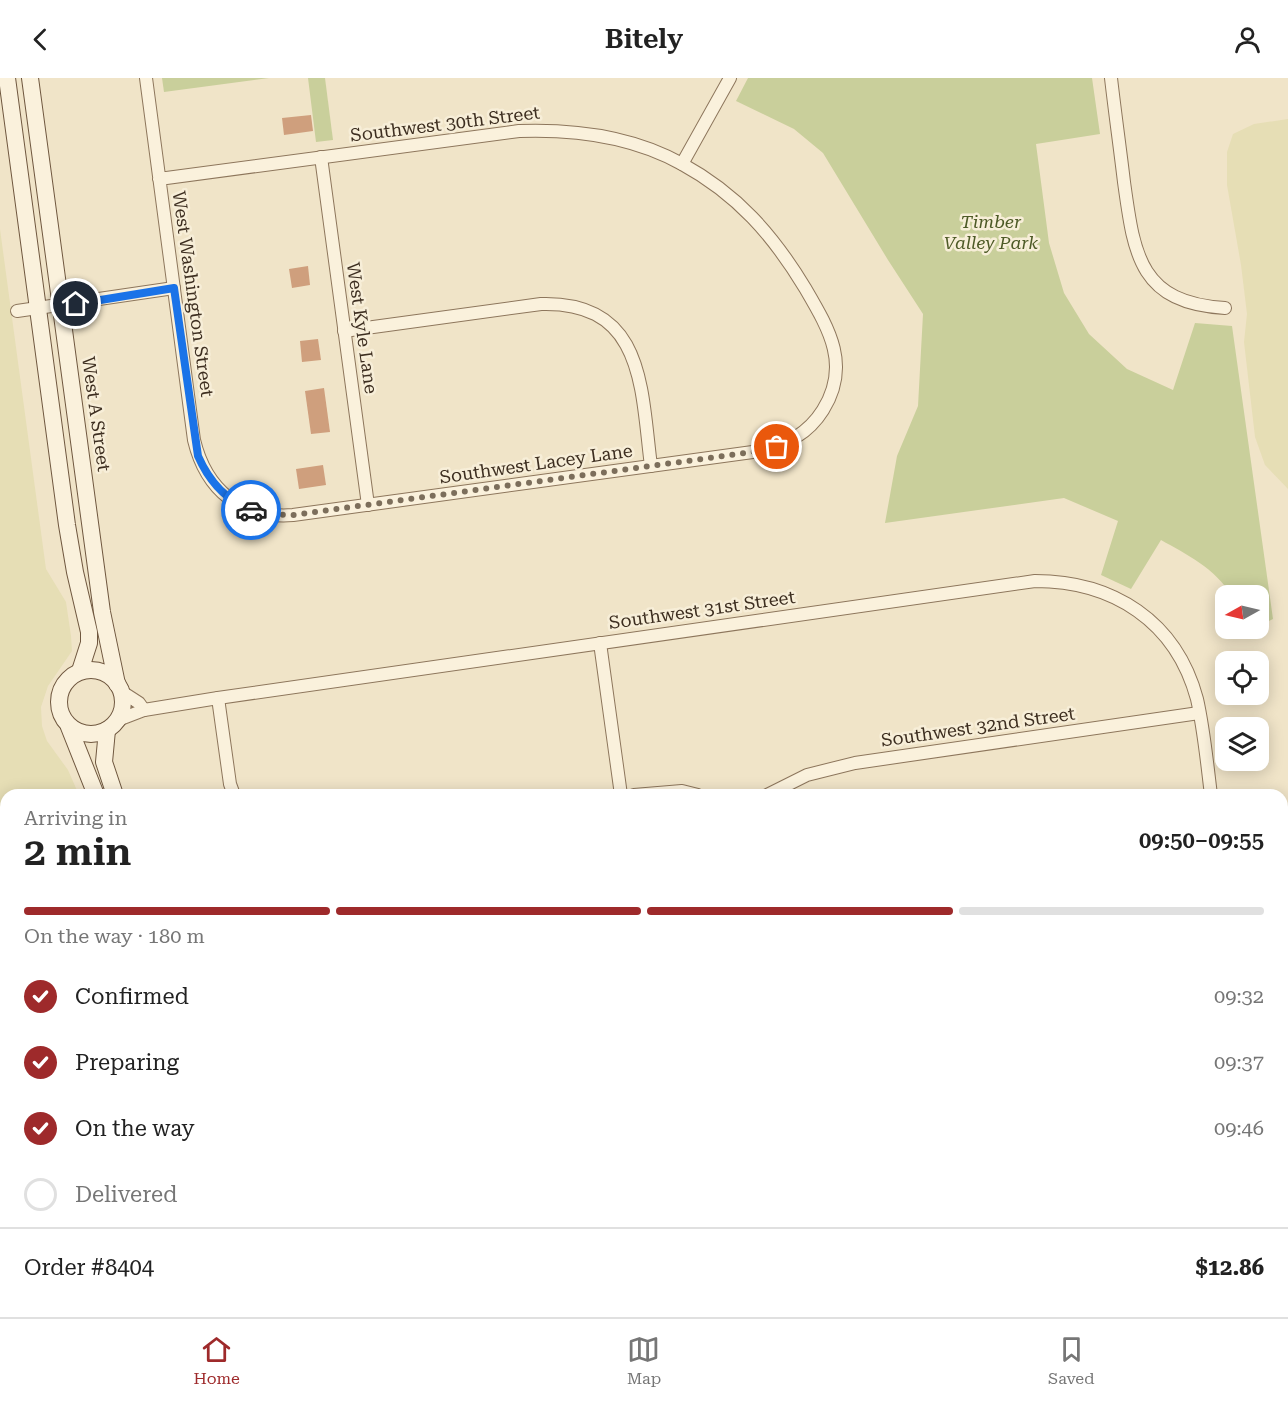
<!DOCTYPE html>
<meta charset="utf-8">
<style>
body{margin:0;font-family:"Roboto Serif",serif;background:#f2f2f2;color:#222;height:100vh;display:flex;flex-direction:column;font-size:22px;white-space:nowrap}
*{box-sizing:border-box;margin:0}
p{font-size:20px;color:#767676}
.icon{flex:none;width:33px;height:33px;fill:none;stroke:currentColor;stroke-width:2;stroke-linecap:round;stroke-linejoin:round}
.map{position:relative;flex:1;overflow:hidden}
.details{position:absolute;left:0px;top:711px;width:1288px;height:528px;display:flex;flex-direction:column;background:#fff;border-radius:18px 18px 0 0;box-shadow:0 3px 15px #0003}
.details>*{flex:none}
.needle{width:39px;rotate:262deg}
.controls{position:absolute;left:1215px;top:507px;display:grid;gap:12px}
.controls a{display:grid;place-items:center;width:54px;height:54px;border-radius:12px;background:#fff;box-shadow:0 3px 15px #0003;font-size:30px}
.pin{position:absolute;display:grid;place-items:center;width:51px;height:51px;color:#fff;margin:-26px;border:3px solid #fff;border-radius:50%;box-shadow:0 2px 6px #0007}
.courier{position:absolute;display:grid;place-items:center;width:60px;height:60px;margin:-30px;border:4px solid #1a73e8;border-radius:50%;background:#fff;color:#222;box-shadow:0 2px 8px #0007}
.head em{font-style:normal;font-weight:600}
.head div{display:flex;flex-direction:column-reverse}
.head{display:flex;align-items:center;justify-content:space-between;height:102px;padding:0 24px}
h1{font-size:39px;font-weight:600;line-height:45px}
.bar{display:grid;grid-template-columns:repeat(4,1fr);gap:9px 6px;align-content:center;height:72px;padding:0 24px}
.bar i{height:8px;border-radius:4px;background:#e0e0e0}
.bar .current{background:#9e2a2b}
.bar p{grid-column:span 4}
.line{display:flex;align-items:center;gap:15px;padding:0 24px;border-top:2px solid #e0e0e0}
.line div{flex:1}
ol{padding:0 24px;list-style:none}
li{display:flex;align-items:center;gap:18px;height:66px}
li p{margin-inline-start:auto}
li .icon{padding:6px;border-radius:50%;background:#9e2a2b;color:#fff;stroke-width:4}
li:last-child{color:#767676}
li i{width:33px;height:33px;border:3px solid #e0e0e0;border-radius:50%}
header{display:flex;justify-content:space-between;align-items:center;height:78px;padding:0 24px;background:#fff;font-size:27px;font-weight:600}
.tab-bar{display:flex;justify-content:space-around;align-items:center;height:84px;border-top:2px solid #e0e0e0;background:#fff;font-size:16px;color:#767676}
.tab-bar a{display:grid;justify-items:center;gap:3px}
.tab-bar .current{color:#9e2a2b}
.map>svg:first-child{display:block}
</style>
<header><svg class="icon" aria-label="back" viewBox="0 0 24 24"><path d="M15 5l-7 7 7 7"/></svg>Bitely<svg class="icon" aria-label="person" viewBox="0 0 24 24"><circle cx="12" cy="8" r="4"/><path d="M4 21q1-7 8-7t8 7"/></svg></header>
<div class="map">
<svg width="1288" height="1239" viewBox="0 0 1288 1239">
<rect width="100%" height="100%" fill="#f0e4c8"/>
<g fill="#e6deb5">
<path d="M1288,41V411L1265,387L1255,359L1244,264L1247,236L1241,187L1227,107V74L1233,56L1254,46Z"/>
<path d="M0,151L46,491L66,524L71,558L72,573L48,608L41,629L42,648L47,663L68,692L79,717H6V880L0,881Z"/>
</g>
<g fill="#c9cf9b">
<path d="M162,0H269L164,14Z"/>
<path d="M308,0H325L333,62L316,64Z"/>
<path d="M748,0H1092L1100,56L1036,66L1049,165L1064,215L1089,256L1127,291L1173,312L1195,245L1232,248L1273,541L1259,548L1258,518L1231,517C1216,491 1186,476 1161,462L1131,511L1101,497L1118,443L1064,420L885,445L897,378L918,328L923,236L888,182L823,75L794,51L736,23Z"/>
<path d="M1288,1214V1239H1112L1154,1233H1282L1283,1215Z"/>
<path d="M678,1233H1014L1042,1239H682Z"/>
</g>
<g fill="#cf9f7d">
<path d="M311,37L313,53L284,57L282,40Z"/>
<path d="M308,188L310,207L292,210L289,191Z"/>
<path d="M318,261L321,282L302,284L300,263Z"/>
<path d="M324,310L330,354L311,356L305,313Z"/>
<path d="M323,387L326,407L299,411L296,391Z"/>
</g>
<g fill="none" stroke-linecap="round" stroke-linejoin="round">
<g stroke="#8d765c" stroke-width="14">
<g id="minor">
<path d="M146,0L194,362C206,412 241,441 293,437L760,373C786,367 808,356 823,332C851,287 829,251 805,210C773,157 737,116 682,86C632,58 576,51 519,53L159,101"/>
<path d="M1111,0C1115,35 1120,70 1124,104C1134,176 1139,225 1225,230"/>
<path d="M321,79L368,427"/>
<path d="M682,86L730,0"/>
<path d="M17,233L174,210"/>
<path d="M344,253L541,226C645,223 641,311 651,388"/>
<path d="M600,565L621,717"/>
<path d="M122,614L139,625L144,632"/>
<path d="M218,620L230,706L234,717"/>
<path d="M118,642L144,632L218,620L1035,503C1113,503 1176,543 1197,621C1204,652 1207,685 1211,717"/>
<path d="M634,717L682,713L698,717"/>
<path d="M767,717L807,697L855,685L1199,635"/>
<path d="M1282,789L1288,788"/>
<path d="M1282,960L1288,959"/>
<path d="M1282,1131L1288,1130"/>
<path d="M0,1176L6,1177"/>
<path d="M64,1233L66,1239"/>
<path d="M576,1233L580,1239"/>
</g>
</g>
<g stroke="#6f573f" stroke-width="18">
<g id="secondary">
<path d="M7,0L67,447L75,494L89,554V565L80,593"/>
<path d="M30,0L102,534L117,606"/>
<circle cx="91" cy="624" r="32"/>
<path d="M69,649L96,717"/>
<path d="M107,652L104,684L115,717"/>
<path d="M181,1233L182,1239"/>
<path d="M204,1233L205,1239"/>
</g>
</g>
<use href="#minor" stroke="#faf1dc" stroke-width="12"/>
<use href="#secondary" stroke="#faf1dc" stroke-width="16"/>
</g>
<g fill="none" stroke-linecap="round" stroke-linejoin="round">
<path stroke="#7c6e5b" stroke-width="6" stroke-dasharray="0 10.8" d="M251,432L265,436L293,437L760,373L777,369"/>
<path stroke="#1a73e8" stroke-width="8" d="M76,226L174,210L198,378C209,403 225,422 251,432"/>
</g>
<g text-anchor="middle" stroke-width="5" stroke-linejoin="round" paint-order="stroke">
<g font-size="18" fill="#3d2e20" stroke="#f7eed8">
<text transform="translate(445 46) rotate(-7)" y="6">Southwest 30th Street</text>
<text transform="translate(193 216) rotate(82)" y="6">West Washington Street</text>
<text transform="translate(362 250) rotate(82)" y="6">West Kyle Lane</text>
<text transform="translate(96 336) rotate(82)" y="6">West A Street</text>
<text transform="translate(536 386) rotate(-8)" y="6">Southwest Lacey Lane</text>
<text transform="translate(702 532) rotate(-8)" y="6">Southwest 31st Street</text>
<text transform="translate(978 649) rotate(-8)" y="6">Southwest 32nd Street</text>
</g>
<g font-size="18" font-style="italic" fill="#4d5a26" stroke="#f7eed8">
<text x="991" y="150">Timber<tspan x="991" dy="21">Valley Park</tspan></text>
</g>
</g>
</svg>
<div class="controls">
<a><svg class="needle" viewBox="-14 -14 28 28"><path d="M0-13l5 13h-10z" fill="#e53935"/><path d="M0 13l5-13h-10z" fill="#767676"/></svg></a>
<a><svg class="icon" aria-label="locate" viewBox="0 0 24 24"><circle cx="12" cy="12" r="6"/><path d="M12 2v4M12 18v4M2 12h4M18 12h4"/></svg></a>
<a><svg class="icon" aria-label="layers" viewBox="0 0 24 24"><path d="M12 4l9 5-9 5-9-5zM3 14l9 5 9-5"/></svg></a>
</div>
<div class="pin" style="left:777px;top:369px;background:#ea580c"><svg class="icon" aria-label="bag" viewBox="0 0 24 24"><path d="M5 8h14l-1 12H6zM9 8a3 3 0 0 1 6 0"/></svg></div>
<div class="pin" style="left:76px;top:226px;background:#1f2937"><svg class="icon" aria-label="home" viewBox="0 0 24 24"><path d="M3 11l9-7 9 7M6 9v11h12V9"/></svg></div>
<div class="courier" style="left:251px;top:432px"><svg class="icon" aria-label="car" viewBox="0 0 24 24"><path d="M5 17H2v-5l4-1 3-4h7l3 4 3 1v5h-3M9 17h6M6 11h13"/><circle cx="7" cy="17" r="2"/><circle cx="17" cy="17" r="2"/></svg></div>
<section class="details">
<div class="head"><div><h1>2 min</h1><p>Arriving in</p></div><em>09:50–09:55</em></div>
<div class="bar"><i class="current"></i><i class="current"></i><i class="current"></i><i></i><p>On the way · 180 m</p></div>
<ol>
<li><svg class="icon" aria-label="check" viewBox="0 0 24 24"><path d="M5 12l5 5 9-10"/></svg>Confirmed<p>09:32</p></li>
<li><svg class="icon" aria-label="check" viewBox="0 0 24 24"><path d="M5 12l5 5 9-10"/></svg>Preparing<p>09:37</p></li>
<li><svg class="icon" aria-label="check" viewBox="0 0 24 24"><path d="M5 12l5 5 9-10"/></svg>On the way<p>09:46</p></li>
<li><i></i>Delivered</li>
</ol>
<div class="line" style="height:78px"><div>Order #8404</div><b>$12.86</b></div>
</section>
</div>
<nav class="tab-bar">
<a class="current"><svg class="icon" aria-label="home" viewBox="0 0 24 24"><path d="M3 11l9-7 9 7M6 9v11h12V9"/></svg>Home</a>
<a><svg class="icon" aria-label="map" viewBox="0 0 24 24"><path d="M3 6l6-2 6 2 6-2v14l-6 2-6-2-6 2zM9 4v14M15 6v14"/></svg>Map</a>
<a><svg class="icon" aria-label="saved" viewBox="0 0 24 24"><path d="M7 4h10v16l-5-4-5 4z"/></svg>Saved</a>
</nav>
